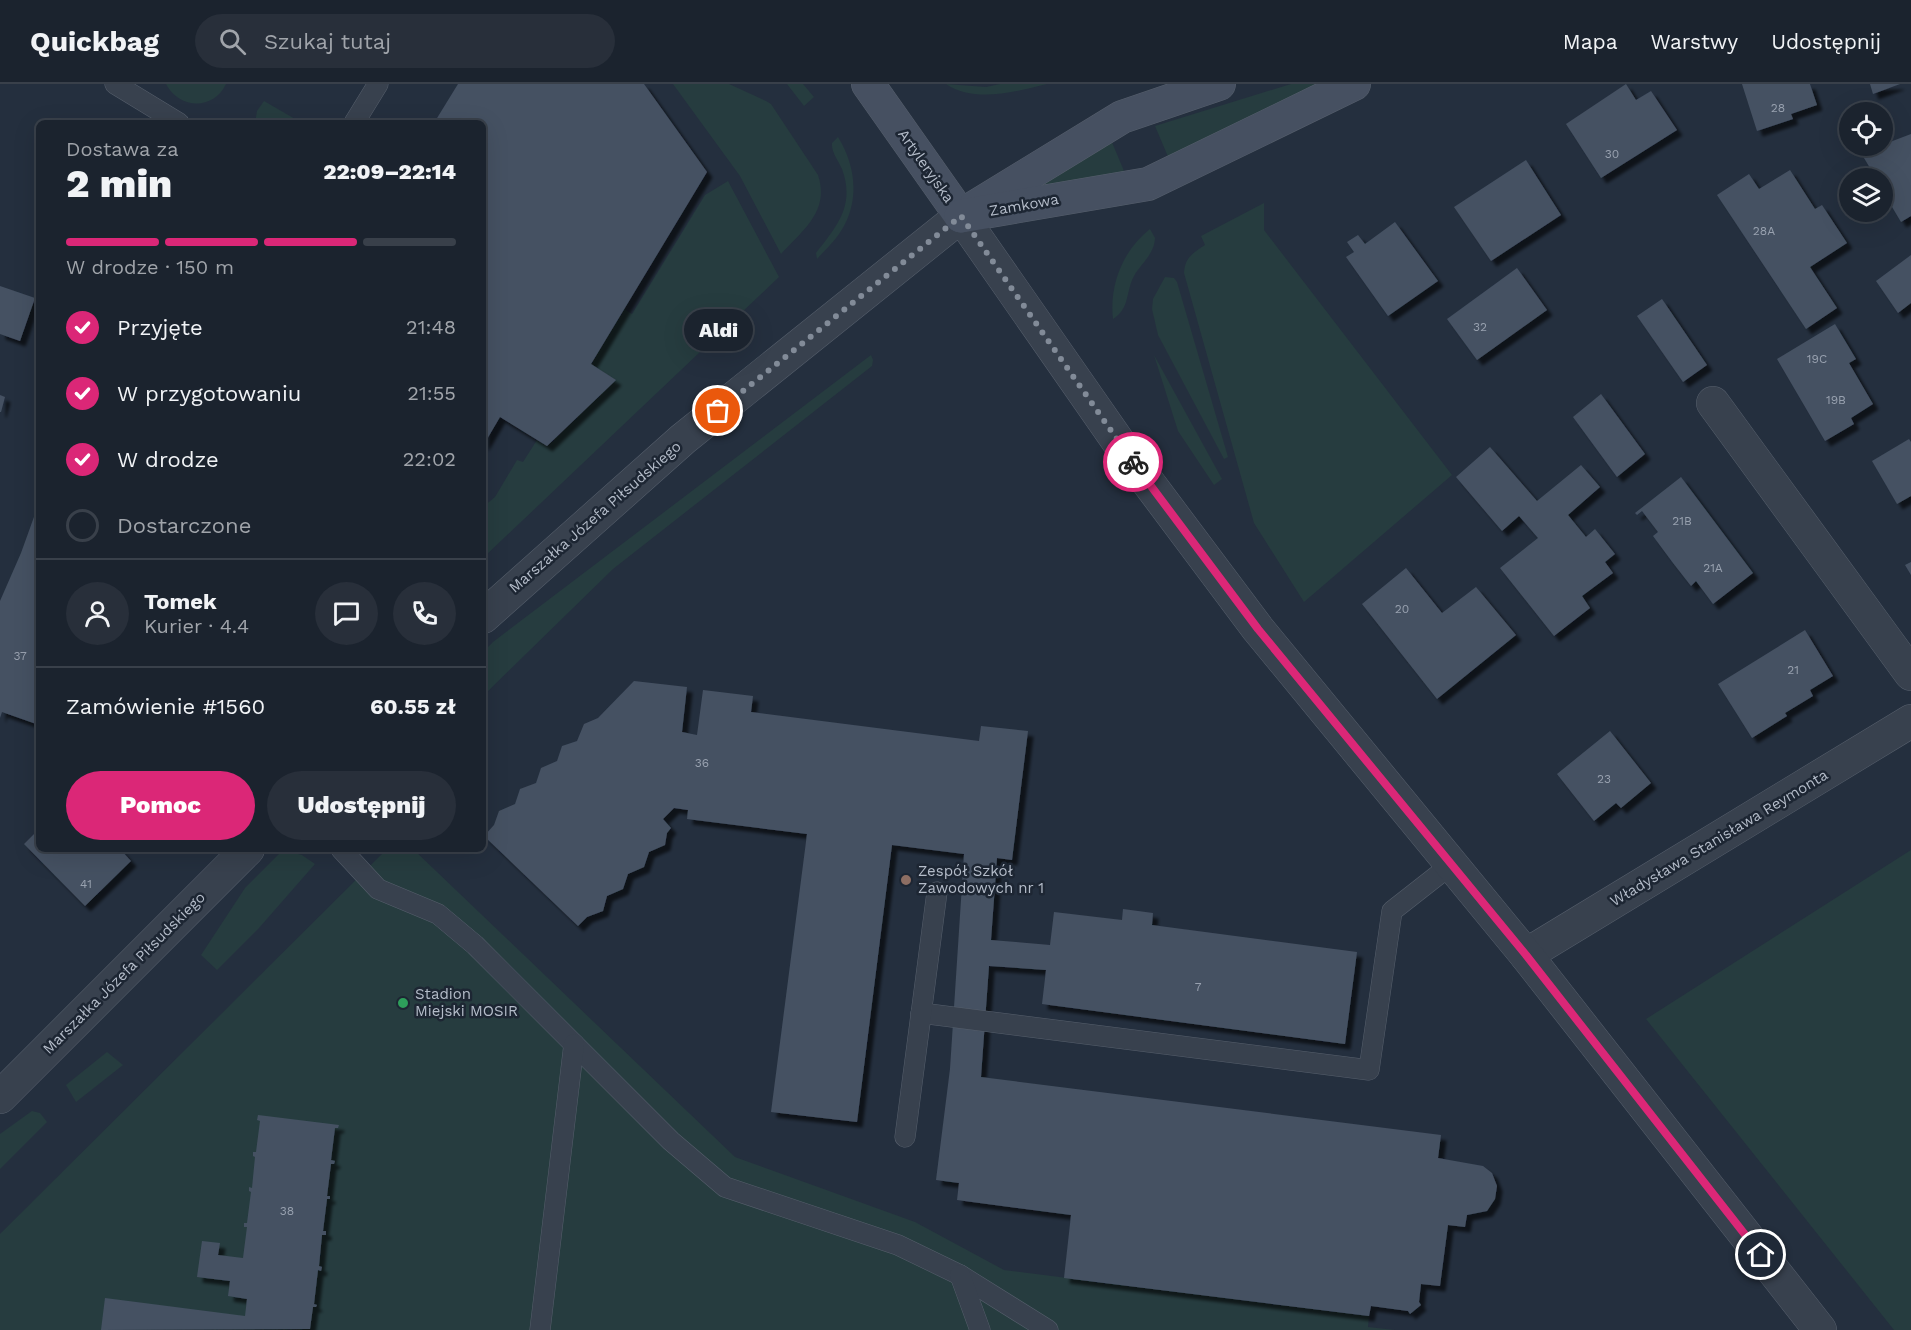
<!DOCTYPE html>
<html lang="pl">
<meta charset="utf-8">
<style>
body{margin:0;font-family:"Work Sans",sans-serif;background:#282f3a;color:#f1f3f6;height:100vh;display:flex;flex-direction:column;font-size:22px;white-space:nowrap}
*{box-sizing:border-box;margin:0}
p{font-size:20px;color:#a0a4aa}
.icon{flex:none;width:33px;height:33px;fill:none;stroke:currentColor;stroke-width:2;stroke-linecap:round;stroke-linejoin:round}
.map{position:relative;flex:1;overflow:hidden}
.details{position:absolute;left:36px;top:36px;width:450px;height:732px;display:flex;flex-direction:column;background:#1b232e;border-radius:9px;box-shadow:0 6px 24px #0002,0 0 0 2px #39404a}
.details>*{flex:none}
.controls{position:absolute;left:1839px;top:18px;display:grid;gap:12px}
.controls a{display:grid;place-items:center;width:54px;height:54px;border-radius:50%;background:#1b232e;box-shadow:0 6px 24px #0002,0 0 0 2px #39404a;font-size:30px}
.pin{position:absolute;display:grid;place-items:center;width:51px;height:51px;color:#fff;margin:-26px;border:3px solid #fff;border-radius:50%;box-shadow:0 2px 6px #0007}
.courier{position:absolute;display:grid;place-items:center;width:60px;height:60px;margin:-30px;border:4px solid #db2777;border-radius:50%;background:#fff;color:#222;box-shadow:0 2px 8px #0007}
.bubble{position:absolute;height:42px;border-radius:21px;background:#1b232e;box-shadow:0 6px 24px #0002,0 0 0 2px #39404a;font-size:20px;font-weight:800;line-height:42px;text-align:center}
.headline em{font-style:normal;font-weight:800}
.headline div{display:flex;flex-direction:column-reverse}
.headline{display:flex;align-items:center;justify-content:space-between;height:102px;padding:0 30px}
h1{font-size:39px;font-weight:800;line-height:45px}
.bar{display:grid;grid-template-columns:repeat(4,1fr);gap:9px 6px;align-content:center;height:72px;padding:0 30px}
.bar i{height:8px;border-radius:4px;background:#39404a}
.bar .active{background:#db2777}
.bar p{grid-column:span 4}
.line{display:flex;align-items:center;gap:15px;padding:0 30px;border-top:2px solid #39404a}
.line div{flex:1}
.round{display:grid;place-items:center;flex:none;width:63px;height:63px;border-radius:32px;background:#282f3a}
ol{padding:0 30px;list-style:none}
li{display:flex;align-items:center;gap:18px;height:66px}
li p{margin-inline-start:auto}
li .icon{padding:6px;border-radius:50%;background:#db2777;color:#fff;stroke-width:4}
li:last-child{color:#a0a4aa}
li i{width:33px;height:33px;border:3px solid #39404a;border-radius:50%}
.button{display:flex;gap:12px;margin-top:auto;padding:12px 30px}
.button a{flex:1;height:69px;border-radius:36px;background:#db2777;color:#fff;font-size:24px;font-weight:800;line-height:69px;text-align:center}
.button a+a{background:#282f3a;color:#f1f3f6}
header{display:flex;align-items:center;gap:36px;box-sizing:border-box;height:84px;padding:0 30px;background:#1b232e;border-bottom:2px solid #39404a}
header strong{font-size:28px}
nav{display:flex;gap:33px;margin-inline-start:auto;font-size:21px}
.search{width:420px;height:54px;background:#282f3a;display:flex;align-items:center;gap:15px;box-sizing:border-box;padding:0 21px;border-radius:33px;color:#a0a4aa;font-size:22px}
.map>svg:first-child{display:block}
</style>
<header>
<strong>Quickbag</strong>
<div class="search"><svg class="icon" aria-label="search" viewBox="0 0 24 24"><circle cx="10" cy="10" r="6"/><path d="M15 15l6 6"/></svg>Szukaj tutaj</div>
<nav><a>Mapa</a><a>Warstwy</a><a>Udostępnij</a></nav>
</header>
<div class="map">
<svg width="1911" height="1246" viewBox="0 0 1911 1246">
<defs>
<filter id="shadow"><feDropShadow dx="5.5" dy="5.5" stdDeviation="1.5" flood-color="#0009"/></filter>
</defs>
<rect width="100%" height="100%" fill="#242f3e"/>
<g fill="#263c3f">
<path d="M166,0H226C213,27 179,25 166,0Z"/>
<path d="M673,0H729L766,17L771,20L818,91C830,127 803,146 781,170L740,92Z"/>
<path d="M787,0H803L814,13L804,22Z"/>
<path d="M946,0L986,3L1000,0H1047C1015,8 974,19 946,0Z"/>
<path d="M1291,0H1336L1169,75L1155,42Z"/>
<path d="M264,17L302,39H255L257,27Z"/>
<path d="M838,53C856,82 860,117 841,147C835,157 825,166 817,175L816,169C838,141 855,121 842,85C838,76 831,68 832,59Z"/>
<path d="M1111,56L1127,94L1044,103V98Z"/>
<path d="M728,97L779,193L483,474V423L495,413L517,376L523,378L537,356L548,362L615,296L591,280L624,225L632,230L705,111Z"/>
<path d="M1264,119V146L1452,391L1304,518L1254,439L1184,189C1185,173 1193,169 1205,161L1201,152Z"/>
<path d="M1150,145L1155,154C1154,171 1142,178 1134,192C1126,206 1130,225 1113,235C1109,201 1123,166 1150,145Z"/>
<path d="M1165,193L1174,194L1177,198L1228,373L1224,375L1158,251L1152,225L1153,215Z"/>
<path d="M871,271L873,276L872,282L613,485L483,612V568L493,558Z"/>
<path d="M1154,271L1222,395L1214,401L1178,347Z"/>
<path d="M387,765H413L735,1073L915,1138L1004,1186L1369,1232L1368,1243L1395,1246H0V1150Z"/>
<path d="M1911,766V1246H1894L1646,935Z"/>
<path d="M286,767L302,771L315,780L259,844L217,886L201,871L245,804L281,768Z"/>
<path d="M107,968L123,981L76,1018L66,1001Z"/>
<path d="M32,1027L40,1029L47,1038L0,1085V1050Z"/>
</g>
<g fill="#455162" filter="url(#shadow)">
<path d="M458,0H644L707,88L591,280L616,296L547,362L500,333L483,362V39H434Z"/>
<path d="M1626,0L1636,16L1651,7L1677,46L1601,94L1566,40Z"/>
<path d="M1742,0H1810L1817,21L1791,30L1793,35L1757,47Z"/>
<path d="M1870,0H1900L1873,10Z"/>
<path d="M1911,50V132L1901,138L1882,106V94H1876L1861,69Z"/>
<path d="M1526,76L1561,131L1491,177L1454,123Z"/>
<path d="M1790,86L1815,125L1822,121L1847,159L1810,183L1837,224L1806,245L1717,111L1749,90L1759,105Z"/>
<path d="M1395,138L1438,197L1388,232L1346,173L1354,168L1347,158L1358,151L1365,160Z"/>
<path d="M1911,171V219L1898,229L1876,197Z"/>
<path d="M1517,184L1547,226L1477,276L1447,235Z"/>
<path d="M0,202L35,214L20,257L0,250Z"/>
<path d="M1662,215L1707,281L1683,298L1637,232Z"/>
<path d="M1835,240L1856,275L1849,279L1873,320L1851,334L1854,340L1825,357L1777,275Z"/>
<path d="M1601,310L1645,370L1617,393L1573,333Z"/>
<path d="M0,311L5,313L1,328H0Z"/>
<path d="M1909,355L1911,358V412L1897,420L1872,377Z"/>
<path d="M1490,363L1537,417L1581,381L1600,403L1568,431L1586,453L1595,445L1615,470L1605,478L1613,489L1582,512L1590,524L1554,552L1500,484L1538,454L1519,432L1502,447L1456,393Z"/>
<path d="M1681,393L1753,489L1713,520L1696,497L1691,502L1673,479L1653,452L1658,448L1642,427L1637,431L1635,429Z"/>
<path d="M39,419V641L2,628L0,634V517L21,469Z"/>
<path d="M1911,478V491L1905,481Z"/>
<path d="M1406,484L1442,529L1476,503L1516,551L1437,615L1362,520Z"/>
<path d="M1805,546L1833,592L1810,606L1813,612L1785,629L1787,632L1752,654L1718,600Z"/>
<path d="M634,597L687,603L682,648L697,651L703,606L753,612L751,628L979,657L981,642L1028,647L1012,776L997,774L991,856L1050,861L1054,828L1122,836L1123,825L1153,829L1152,841L1357,868L1345,960L1042,920L1046,886L989,882L981,993L1441,1051L1438,1074L1483,1082L1492,1089L1497,1102L1495,1115L1487,1127L1467,1131L1465,1143L1448,1141L1440,1202L1421,1200L1419,1218L1421,1221L1410,1230L1408,1227L1371,1222L1369,1232L1064,1194L1071,1131L957,1116L959,1099L936,1096L950,985L964,770L892,761L857,1038L771,1028L807,750L687,735L688,726L674,724L663,735L671,744L667,749L665,761L649,768L644,783L628,790L623,805L607,812L603,827L587,833L578,842L484,752L494,741L499,727L515,720L520,705L536,699L541,684L557,677L562,662L577,657L584,640L598,634Z"/>
<path d="M1610,647L1651,699L1621,724L1616,719L1594,737L1557,690Z"/>
<path d="M39,745V765H120L131,777L85,822L24,760Z"/>
<path d="M258,1031L339,1041L338,1044H335L331,1076L335,1077L334,1080H331L327,1112H330V1115H327L323,1147H326V1151H322L319,1182L322,1183L321,1187L318,1186L314,1220L317,1221L316,1223H313L310,1245L101,1246L105,1214L245,1232L247,1215L228,1212L230,1197L197,1193L202,1157L220,1159L218,1171L243,1174L247,1143H244V1139H247L251,1108L249,1107V1103L252,1104L255,1073L253,1072V1068H256L260,1037L257,1036Z"/>
</g>
<g fill="none" stroke-linecap="round" stroke-linejoin="round">
<g stroke="#565f6c" stroke-width="21">
<g id="service">
<path d="M115,0L179,39"/>
<path d="M354,39L378,0"/>
<path d="M341,765L378,805L438,830L475,861L671,1057L725,1103L898,1161L960,1191L1048,1246"/>
<path d="M921,929L1369,986L1392,827L1452,780"/>
<path d="M905,1053L937,808"/>
<path d="M960,1191L980,1246"/>
<path d="M540,1246L574,960"/>
</g>
</g>
<g stroke="#565f6c" stroke-width="34">
<g id="minor">
<path d="M1713,319L1911,590"/>
<path d="M1526,871L1911,637"/>
</g>
</g>
<g stroke="#565f6c" stroke-width="34">
<g id="tertiary">
<path d="M483,533L683,355L961,132L1124,366L1258,545L1526,871L1820,1246"/>
<path d="M0,1013L248,765"/>
</g>
</g>
<g stroke="#565f6c" stroke-width="34">
<g id="secondary">
<path d="M868,0L961,132"/>
<path d="M975,123L1122,33L1219,0"/>
<path d="M961,132L1148,100L1354,0"/>
</g>
</g>
<use href="#service" stroke="#38414e" stroke-width="20"/>
<use href="#minor" stroke="#38414e" stroke-width="33"/>
<use href="#tertiary" stroke="#38414e" stroke-width="33"/>
<use href="#secondary" stroke="#465061" stroke-width="33"/>
</g>
<g fill="none" stroke-linecap="round" stroke-linejoin="round">
<path stroke="#828b98" stroke-width="6" stroke-dasharray="0 10.8" d="M718,327L961,132L1133,378"/>
<path stroke="#db2777" stroke-width="8" d="M1133,378L1258,545L1526,871L1761,1171"/>
</g>
<circle fill="#8d6e63" stroke="#1d2633" stroke-width="2" cx="906" cy="796" r="6"/>
<circle fill="#2e9e5b" stroke="#1d2633" stroke-width="2" cx="403" cy="919" r="6"/>
<g text-anchor="middle" stroke-width="5" stroke-linejoin="round" paint-order="stroke">
<g font-size="12" fill="#98a1af">
<text x="1778" y="28">28</text>
<text x="1612" y="74">30</text>
<text x="1764" y="151">28A</text>
<text x="1480" y="247">32</text>
<text x="1817" y="279">19C</text>
<text x="1836" y="320">19B</text>
<text x="1682" y="441">21B</text>
<text x="1713" y="488">21A</text>
<text x="1402" y="529">20</text>
<text x="20" y="576">37</text>
<text x="1793" y="590">21</text>
<text x="702" y="683">36</text>
<text x="1604" y="699">23</text>
<text x="86" y="804">41</text>
<text x="1198" y="907">7</text>
<text x="287" y="1131">38</text>
</g>
<g font-size="15" fill="#b4bcc9" stroke="#1d2633">
<text transform="translate(926 82) rotate(55)" y="5">Artyleryjska</text>
<text transform="translate(1024 121) rotate(-10)" y="5">Zamkowa</text>
<text transform="translate(595 433) rotate(-41)" y="5">Marszałka Józefa Piłsudskiego</text>
<text transform="translate(1719 754) rotate(-31)" y="5">Władysława Stanisława Reymonta</text>
<text transform="translate(124 889) rotate(-45)" y="5">Marszałka Józefa Piłsudskiego</text>
</g>
<g font-size="15" fill="#b4bcc9" stroke="#1d2633" text-anchor="start">
<text x="918" y="792">Zespół Szkół<tspan x="918" dy="17">Zawodowych nr 1</tspan></text>
<text x="415" y="915">Stadion<tspan x="415" dy="17">Miejski MOSIR</tspan></text>
</g>
</g>
</svg>
<div class="controls">
<a><svg class="icon" aria-label="locate" viewBox="0 0 24 24"><circle cx="12" cy="12" r="6"/><path d="M12 2v4M12 18v4M2 12h4M18 12h4"/></svg></a>
<a><svg class="icon" aria-label="layers" viewBox="0 0 24 24"><path d="M12 4l9 5-9 5-9-5zM3 14l9 5 9-5"/></svg></a>
</div>
<div class="pin" style="left:718px;top:327px;background:#ea580c"><svg class="icon" aria-label="bag" viewBox="0 0 24 24"><path d="M5 8h14l-1 12H6zM9 8a3 3 0 0 1 6 0"/></svg></div>
<div class="pin" style="left:1761px;top:1171px;background:#1f2937"><svg class="icon" aria-label="home" viewBox="0 0 24 24"><path d="M3 11l9-7 9 7M6 9v11h12V9"/></svg></div>
<div class="courier" style="left:1133px;top:378px"><svg class="icon" aria-label="bike" viewBox="0 0 24 24"><circle cx="6" cy="16" r="4"/><circle cx="18" cy="16" r="4"/><path d="M6 16l4-8h5l3 8M10 8l3 8H6M13 5h3"/></svg></div>
<div class="bubble" style="left:684px;top:225px;width:69px">Aldi</div>
<section class="details">
<div class="headline"><div><h1>2 min</h1><p>Dostawa za</p></div><em>22:09–22:14</em></div>
<div class="bar"><i class="active"></i><i class="active"></i><i class="active"></i><i></i><p>W drodze · 150 m</p></div>
<ol>
<li><svg class="icon" aria-label="check" viewBox="0 0 24 24"><path d="M5 12l5 5 9-10"/></svg>Przyjęte<p>21:48</p></li>
<li><svg class="icon" aria-label="check" viewBox="0 0 24 24"><path d="M5 12l5 5 9-10"/></svg>W przygotowaniu<p>21:55</p></li>
<li><svg class="icon" aria-label="check" viewBox="0 0 24 24"><path d="M5 12l5 5 9-10"/></svg>W drodze<p>22:02</p></li>
<li><i></i>Dostarczone</li>
</ol>
<div class="line" style="height:108px"><a class="round"><svg class="icon" aria-label="person" viewBox="0 0 24 24"><circle cx="12" cy="8" r="4"/><path d="M4 21q1-7 8-7t8 7"/></svg></a><div><b>Tomek</b><p>Kurier · 4.4</p></div><a class="round"><svg class="icon" aria-label="chat" viewBox="0 0 24 24"><path d="M4 5h16v11H9l-5 4z"/></svg></a><a class="round"><svg class="icon" aria-label="phone" viewBox="0 0 24 24"><path d="M5 4h4l2 5-3 2q2 4 5 5l2-3 5 2v4C11 20 4 13 5 4z"/></svg></a></div>
<div class="line" style="height:78px"><div>Zamówienie #1560</div><b>60.55 zł</b></div>
<div class="button"><a>Pomoc</a><a>Udostępnij</a></div>
</section>
</div>
